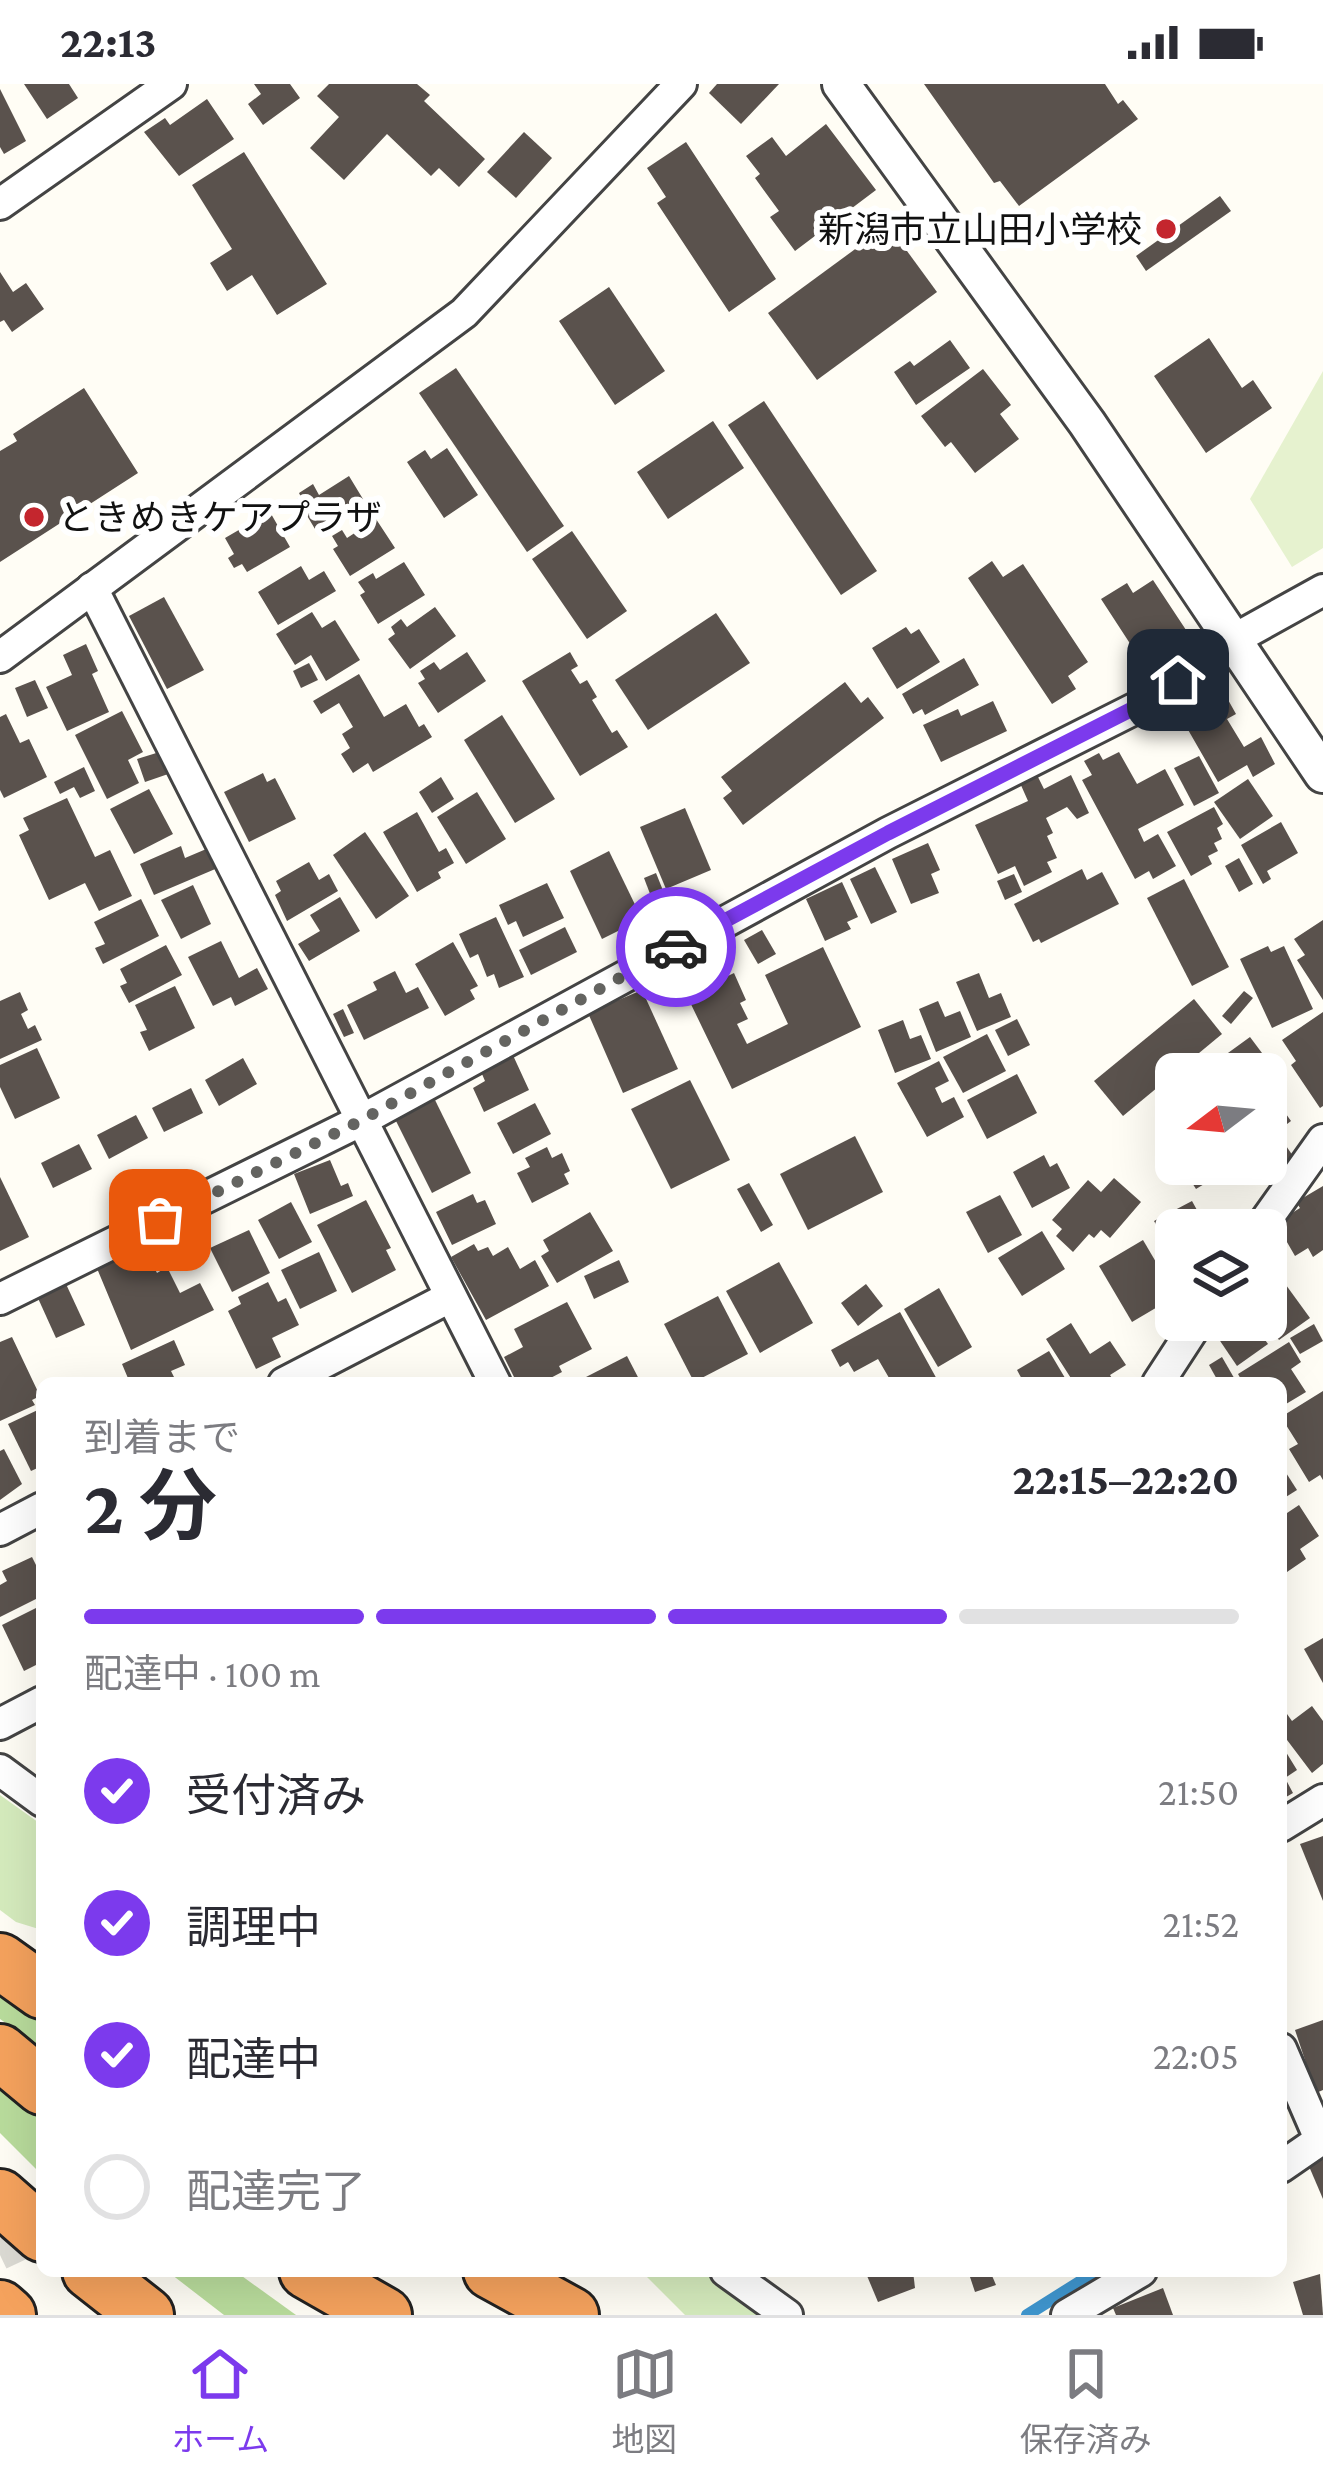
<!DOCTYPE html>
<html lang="ja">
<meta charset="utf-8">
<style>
body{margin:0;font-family:"Crimson Pro","Noto Sans JP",serif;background:#f2f2f3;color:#2b2b33;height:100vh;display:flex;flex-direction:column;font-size:45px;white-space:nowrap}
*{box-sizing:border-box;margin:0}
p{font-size:39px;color:#7c7c81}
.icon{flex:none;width:66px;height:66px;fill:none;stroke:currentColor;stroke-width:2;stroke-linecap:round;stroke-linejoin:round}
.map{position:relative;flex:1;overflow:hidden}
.details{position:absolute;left:36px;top:1293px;width:1251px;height:900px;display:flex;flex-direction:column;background:#fff;border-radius:18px;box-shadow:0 12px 48px #0002}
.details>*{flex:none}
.needle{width:78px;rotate:254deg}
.controls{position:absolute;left:1155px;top:969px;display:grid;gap:24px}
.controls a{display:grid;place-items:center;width:132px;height:132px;border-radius:18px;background:#fff;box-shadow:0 12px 48px #0002;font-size:60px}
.pin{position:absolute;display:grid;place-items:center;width:102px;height:102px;color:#fff;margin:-51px;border-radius:24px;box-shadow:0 6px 18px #0006}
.courier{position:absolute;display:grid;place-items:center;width:120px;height:120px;margin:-60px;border:9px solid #7c3aed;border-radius:50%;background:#fff;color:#222;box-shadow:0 3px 15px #0007}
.summary em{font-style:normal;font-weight:700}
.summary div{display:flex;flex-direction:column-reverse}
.summary{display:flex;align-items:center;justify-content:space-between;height:204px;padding:0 48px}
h1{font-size:78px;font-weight:700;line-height:90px}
.bar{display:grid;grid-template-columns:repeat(4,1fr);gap:18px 12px;align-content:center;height:144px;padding:0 48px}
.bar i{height:15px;border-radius:9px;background:#e1e1e2}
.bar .active{background:#7c3aed}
.bar p{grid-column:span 4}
ol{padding:0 48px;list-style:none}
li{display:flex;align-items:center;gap:36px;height:132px}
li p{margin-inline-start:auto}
li .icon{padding:12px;border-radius:50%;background:#7c3aed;color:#fff;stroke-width:4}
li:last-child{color:#7c7c81}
li i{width:66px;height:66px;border:6px solid #e1e1e2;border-radius:50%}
.status{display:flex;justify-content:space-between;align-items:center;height:84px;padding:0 60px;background:#fff;direction:ltr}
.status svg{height:33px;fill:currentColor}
.tab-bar{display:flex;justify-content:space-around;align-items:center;height:168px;border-top:3px solid #e1e1e2;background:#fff;font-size:33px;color:#7c7c81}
.tab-bar a{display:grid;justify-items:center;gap:6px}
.tab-bar .active{color:#7c3aed}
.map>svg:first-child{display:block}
</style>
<div class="status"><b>22:13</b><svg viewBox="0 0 49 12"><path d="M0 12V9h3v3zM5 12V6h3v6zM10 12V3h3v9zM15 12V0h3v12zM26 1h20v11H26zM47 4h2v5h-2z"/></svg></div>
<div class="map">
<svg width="1323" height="2231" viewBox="0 0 1323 2231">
<rect width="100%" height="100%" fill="#fffdf5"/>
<g fill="#d5ebbd">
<path d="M0,1711L42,1741V1846L16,1838L0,1826Z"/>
<path d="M641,2187H705L766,2231H685Z"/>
</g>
<g fill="#b9dc9c">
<path d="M0,1898L42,1936V1964L0,1935Z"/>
<path d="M0,2001L42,2036V2091L0,2049Z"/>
<path d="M167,2187H235L296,2231H224Z"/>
</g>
<path fill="#e6f2cf" d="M1323,287V464L1292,483L1250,415Z"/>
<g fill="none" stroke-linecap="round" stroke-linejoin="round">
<path stroke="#3f96cf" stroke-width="12" d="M1027,2231L1097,2187"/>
</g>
<g fill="#5a524d">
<path d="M24,0H69L78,14L47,35Z"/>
<path d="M254,0H290L300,14L263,41L248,20L261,10Z"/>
<path d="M329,0H417L430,11L424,17L485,75L459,103L439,84L431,92L387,50L344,96L310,64L339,33L317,12Z"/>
<path d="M717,0H779L741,40L709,9Z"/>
<path d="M924,0H1105L1118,20L1123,16L1138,35L1019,122L1000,97L994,99Z"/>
<path d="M0,5L26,57L4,70L0,63Z"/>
<path d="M207,15L234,55L179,92L144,48L165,34L170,41Z"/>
<path d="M826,40L876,106L795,167L770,133L779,127L755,94L760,90L746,72L772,53L786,72Z"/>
<path d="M524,48L552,74L516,114L487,88Z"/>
<path d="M686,58L776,195L729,228L657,119L666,113L647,84Z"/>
<path d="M244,68L327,200L277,231L252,191L227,207L210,179L232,165L192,101Z"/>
<path d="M1220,112L1231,127L1146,187L1136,172Z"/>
<path d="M888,141L937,208L817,296L768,229Z"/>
<path d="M0,188L13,208L26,199L44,225L12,248L4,236L0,238Z"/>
<path d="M609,203L665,287L615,321L559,237Z"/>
<path d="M1209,254L1242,304L1253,296L1272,324L1206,369L1154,292Z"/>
<path d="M950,256L970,284L916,321L894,288L910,277L914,282Z"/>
<path d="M456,284L564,442L527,468L419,309Z"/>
<path d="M983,285L1011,321L1000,330L1019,355L975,389L951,358L945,363L921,332Z"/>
<path d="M84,304L138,389L0,478V367L17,357L13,350Z"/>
<path d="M764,317L877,487L841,511L728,341Z"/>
<path d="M713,337L744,384L668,435L637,388Z"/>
<path d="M447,364L478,411L444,434L407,378L425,366L431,375Z"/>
<path d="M349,392L366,420L318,450L297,415L301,413L299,409L313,400L319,411Z"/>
<path d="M270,428L290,463L247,488L242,480L234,484L228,474L234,470L225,454Z"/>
<path d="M376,435L395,464L350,492L333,465L338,462L332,452L342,446L347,454Z"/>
<path d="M572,447L627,527L587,555L532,475Z"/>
<path d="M992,477L1003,493L1023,480L1088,578L1068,592L1076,605L1052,620L968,494Z"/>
<path d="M404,478L425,511L378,540L360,511L365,508L358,498L373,489L376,495Z"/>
<path d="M301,482L309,496L324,487L336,507L278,541L258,508Z"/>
<path d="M1153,496L1188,549L1142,578L1101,515L1127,499L1133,509Z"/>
<path d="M164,513L204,586L167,605L129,532Z"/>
<path d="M435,523L456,552L410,585L388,555L395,550L391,543L401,535L407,543Z"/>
<path d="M312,528L322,544L335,536L360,576L326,597L311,571L295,581L276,550Z"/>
<path d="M716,529L750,579L648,646L615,596Z"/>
<path d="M906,543L911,550L919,545L940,578L897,605L872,564Z"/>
<path d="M86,560L98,587L92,590L109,628L67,647L46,603L72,591L63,571Z"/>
<path d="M467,568L486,597L438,629L418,599L425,595L420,587L434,578L440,586Z"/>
<path d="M570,568L578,582L571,586L580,600L587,596L597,613L592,616L612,649L617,646L628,663L580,692L522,597Z"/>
<path d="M964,574L979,601L925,631L922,625L913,630L902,610Z"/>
<path d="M309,579L318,596L301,604L293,587Z"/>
<path d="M359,590L384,633L406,620L419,643L424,640L432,653L373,688L368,679L353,689L341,670L350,664L342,650L353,643L339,619L321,630L313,617Z"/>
<path d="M35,596L48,624L27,633L15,604Z"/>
<path d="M845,598L861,619L868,613L884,634L743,741L723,714L732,707L721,693Z"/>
<path d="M1222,605L1236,630L1227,635L1244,663L1261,653L1275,680L1253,693L1247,681L1218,698L1179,630Z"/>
<path d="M993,617L1007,647L941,678L923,641L958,625L961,632Z"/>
<path d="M122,627L143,668L128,676L139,699L107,715L75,651Z"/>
<path d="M6,630L20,659L29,655L47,693L4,714L0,706V633Z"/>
<path d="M502,631L555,715L515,739L464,656Z"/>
<path d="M166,666L174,688L145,698L137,675Z"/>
<path d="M1119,668L1137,700L1165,685L1184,721L1138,745L1144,758L1158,750L1176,782L1153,795L1149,787L1135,795L1082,696L1092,691L1084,677L1099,669L1103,676Z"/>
<path d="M1199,672L1219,709L1194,722L1174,684Z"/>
<path d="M84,683L95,707L80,714L74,703L60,710L54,698Z"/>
<path d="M263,689L267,698L275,694L296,735L249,758L224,708Z"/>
<path d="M1037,691L1044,705L1071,691L1089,729L1077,735L1067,723L1046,734L1053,749L1047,752L1057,774L1047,778L1052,788L1024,802L1015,782L998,790L975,741L1028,717L1020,699Z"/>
<path d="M441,693L454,715L432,729L419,708Z"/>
<path d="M1248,695L1273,732L1240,755L1214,718Z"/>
<path d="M149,705L173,750L134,770L110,725Z"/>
<path d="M477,708L506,755L466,780L437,733Z"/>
<path d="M67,714L95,773L110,766L132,812L99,827L85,799L49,816L19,751L29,746L23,734Z"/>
<path d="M1214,723L1223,740L1217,744L1222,755L1214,759L1218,767L1208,772L1212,780L1191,792L1167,748Z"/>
<path d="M685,724L711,786L666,805L640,743Z"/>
<path d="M417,728L439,768L446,764L454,779L438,788L441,794L417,808L383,748Z"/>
<path d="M1281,738L1298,769L1267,787L1271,795L1263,800L1241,761Z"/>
<path d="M365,748L409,812L376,835L333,771Z"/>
<path d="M928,759L940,786L931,790L939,809L911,820L892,775Z"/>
<path d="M181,762L185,774L211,763L220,783L154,811L140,780Z"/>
<path d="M609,767L642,835L602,855L570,787Z"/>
<path d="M1239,774L1253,800L1239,808L1225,782Z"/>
<path d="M309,778L319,796L329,790L338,807L287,837L275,811L281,807L276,797Z"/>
<path d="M875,783L897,828L871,840L850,795Z"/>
<path d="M1082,785L1087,796L1102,788L1119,820L1041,859L1039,855L1033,858L1014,820Z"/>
<path d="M656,789L668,819L655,823L644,794Z"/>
<path d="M1014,790L1022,808L1005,816L997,797Z"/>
<path d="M1184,795L1229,883L1192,902L1147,814Z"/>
<path d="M842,798L858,833L847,838L851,845L825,857L806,815Z"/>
<path d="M547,799L564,834L523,853L516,837L508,841L499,821Z"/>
<path d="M193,801L211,840L181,855L161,816Z"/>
<path d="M340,813L360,847L309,877L298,860L320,847L310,831Z"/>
<path d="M141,815L159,852L103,880L95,864L105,860L94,838Z"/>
<path d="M496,833L524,893L499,904L494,890L487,893L478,870L470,874L459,850Z"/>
<path d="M1323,836V916L1297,876L1305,871L1294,855Z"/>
<path d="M565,843L577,868L531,891L519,866Z"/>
<path d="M762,846L776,870L758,880L744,856Z"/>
<path d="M221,857L239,894L257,884L268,905L235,922L231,913L213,922L188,873Z"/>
<path d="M453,858L478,902L470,906L475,915L445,932L415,880Z"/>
<path d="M166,861L182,891L129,919L120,902L127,899L120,885Z"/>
<path d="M1268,862L1271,868L1284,862L1313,925L1272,944L1240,875Z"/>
<path d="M823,863L861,943L732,1005L687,912L734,889L746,916L740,919L748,935L737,940L747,960L788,940L765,891Z"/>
<path d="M395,887L406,909L418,903L429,924L364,956L347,921L377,906L373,898Z"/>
<path d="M979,889L989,914L1001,909L1011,933L977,947L956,898Z"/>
<path d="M175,902L195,944L149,967L140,948L147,946L135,921Z"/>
<path d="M642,906L678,985L623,1009L588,929Z"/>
<path d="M1244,907L1253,914L1231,940L1222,932Z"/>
<path d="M20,908L28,926L21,930L28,945L35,941L42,956L0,975V917Z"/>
<path d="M1194,915L1222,950L1123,1032L1094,997Z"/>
<path d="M938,917L945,933L960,927L971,953L936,968L919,925Z"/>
<path d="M343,925L354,949L344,953L333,930Z"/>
<path d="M1323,928V1022L1320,1024L1291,981L1296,977L1282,956Z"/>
<path d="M1017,935L1030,961L1008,972L995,946Z"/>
<path d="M903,936L910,955L921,951L931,975L895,989L878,946Z"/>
<path d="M987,950L1006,987L963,1009L943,973Z"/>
<path d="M1250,953L1268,977L1262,981L1274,998L1266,1002L1291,1037L1266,1056V990H1199Z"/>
<path d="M37,964L60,1014L15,1035L0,1003V981Z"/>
<path d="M511,967L529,1006L484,1028L473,1004L485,997L479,983Z"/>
<path d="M243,974L257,1000L219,1022L205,996Z"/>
<path d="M939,977L949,997L935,1004L942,1019L954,1013L964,1033L927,1053L897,999Z"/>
<path d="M1017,990L1037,1029L987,1055L967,1016Z"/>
<path d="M690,996L730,1076L671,1105L631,1025Z"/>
<path d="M191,1004L203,1029L164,1048L152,1024Z"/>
<path d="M435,1016L471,1089L432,1109L395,1035Z"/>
<path d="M535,1019L551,1050L513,1070L497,1039Z"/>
<path d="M136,1031L148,1054L109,1075L97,1051Z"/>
<path d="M855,1052L883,1108L808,1146L780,1090Z"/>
<path d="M1282,1056L1293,1072L1273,1086L1266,1076V1066Z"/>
<path d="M79,1060L92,1085L53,1104L41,1079Z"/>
<path d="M547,1063L552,1074L562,1069L570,1087L564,1090L569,1100L532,1119L517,1089L530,1083L525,1074Z"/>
<path d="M1044,1071L1050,1083L1057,1079L1070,1104L1032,1124L1013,1088Z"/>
<path d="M330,1076L341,1102L348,1099L353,1112L310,1130L294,1090Z"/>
<path d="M1180,1080H1237L1196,1105Z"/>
<path d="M0,1093L29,1153L0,1167Z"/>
<path d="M1114,1094L1141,1118L1110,1154L1101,1146L1094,1154L1089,1150L1073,1168L1056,1152L1062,1145L1052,1136L1088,1096L1101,1108Z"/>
<path d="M749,1099L773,1141L761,1148L737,1105Z"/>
<path d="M1323,1102V1166L1313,1173L1308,1164L1295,1172L1276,1139L1300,1124L1296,1118Z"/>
<path d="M473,1110L477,1119L485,1116L496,1140L452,1161L436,1128Z"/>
<path d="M1000,1111L1022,1151L988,1169L966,1128Z"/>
<path d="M366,1116L391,1164L386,1166L396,1186L352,1209L317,1141Z"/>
<path d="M1192,1117L1208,1146H1176V1177L1154,1137Z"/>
<path d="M291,1118L312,1158L279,1175L258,1136Z"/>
<path d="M590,1128L613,1167L557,1199L541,1172L549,1167L543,1156Z"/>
<path d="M249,1146L270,1189L232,1208L210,1164Z"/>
<path d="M1042,1147L1065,1185L1022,1212L998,1174Z"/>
<path d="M1143,1156L1176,1212L1132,1238L1099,1182Z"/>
<path d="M474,1160L478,1167L488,1163L493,1172L508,1163L520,1185L535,1176L549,1202L486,1236L451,1173Z"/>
<path d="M125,1168L131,1181L149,1173L157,1189L167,1183L180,1209L200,1199L214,1226L131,1266L96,1182Z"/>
<path d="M319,1168L337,1207L300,1225L281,1186Z"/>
<path d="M619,1176L629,1198L594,1215L584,1192Z"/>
<path d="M779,1178L813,1239L760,1269L726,1207Z"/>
<path d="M1278,1190L1310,1234L1279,1256L1266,1237V1198Z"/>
<path d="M268,1198L278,1218L286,1214L299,1241L272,1254L281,1273L256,1285L228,1227L241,1220L238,1213Z"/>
<path d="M66,1200L85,1241L56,1254L37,1212Z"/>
<path d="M866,1200L883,1222L858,1242L841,1219Z"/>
<path d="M939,1204L972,1263L938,1283L904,1225Z"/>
<path d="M718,1212L748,1270L694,1298L664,1240Z"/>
<path d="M567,1218L592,1265L559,1282L562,1288L541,1299H528L526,1295L517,1299L504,1273L523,1263L514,1245Z"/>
<path d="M900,1228L939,1299H892L878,1275L854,1288L848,1278L840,1283L831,1266Z"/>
<path d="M1225,1236H1251L1268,1260L1237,1282L1212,1245Z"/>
<path d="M1071,1239L1090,1270L1110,1257L1126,1281L1110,1291L1115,1299H1074L1046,1255Z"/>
<path d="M1314,1240L1323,1257L1300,1270L1290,1254Z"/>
<path d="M12,1253L40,1312L32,1316L35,1321L0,1337V1258Z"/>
<path d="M174,1256L185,1281L171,1287L177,1299H130L122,1280Z"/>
<path d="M1289,1258L1301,1278L1291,1285L1306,1308L1281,1323V1299H1243L1238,1290Z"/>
<path d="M1049,1267L1068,1299H1024L1017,1286Z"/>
<path d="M627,1272L641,1299H589L586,1293Z"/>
<path d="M1222,1273L1237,1299H1219L1209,1281Z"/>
<path d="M1323,1307V1396L1320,1391L1309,1398L1289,1365L1298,1360L1281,1333Z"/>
<path d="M42,1324V1382L31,1387L8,1340Z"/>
<path d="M4,1365L22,1400L0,1416V1367Z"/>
<path d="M1281,1381L1297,1406L1281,1416Z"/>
<path d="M1299,1421L1319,1452L1300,1465L1306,1475L1287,1488L1281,1478V1433Z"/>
<path d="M32,1473L42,1493V1512L0,1533V1501L7,1497L2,1487Z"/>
<path d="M42,1521V1578L24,1587L2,1541Z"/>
<path d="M1323,1554V1599L1304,1565Z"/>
<path d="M1312,1622L1323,1637V1680L1312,1689L1281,1648V1635L1287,1630L1292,1637Z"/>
<path d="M1281,1660L1297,1686L1285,1694L1293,1709L1281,1716Z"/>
<path d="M1323,1752V1817L1300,1760Z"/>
<path d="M1323,1936V2006L1316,2009L1295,1946Z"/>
<path d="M1323,2074V2115L1308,2080Z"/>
<path d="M865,2187H913L915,2204L878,2218Z"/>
<path d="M968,2187H990L996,2201L975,2208Z"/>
<path d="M1320,2190L1323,2231H1303L1293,2198Z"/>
<path d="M1163,2204L1173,2231H1116L1113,2224Z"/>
</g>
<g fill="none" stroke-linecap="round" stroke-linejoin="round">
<path stroke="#dbdad3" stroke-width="30" stroke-dasharray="30 15" stroke-linecap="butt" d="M0,2171L42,2151"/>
<g stroke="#444" stroke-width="36">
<g id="minor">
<path d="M0,120L171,0"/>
<path d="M92,504L495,1299"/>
<path d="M0,573L464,229L681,0"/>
<path d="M1259,1146L1323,1056"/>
<path d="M0,1215L360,1037L888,749L1150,617L1233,556L1323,506"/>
<path d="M284,1299L450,1213"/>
<path d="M1158,1299L1199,1236"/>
<path d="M0,1446L42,1424"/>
<path d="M0,1640L42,1618"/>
<path d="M0,1686L42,1717"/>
<path d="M1281,1742L1323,1716"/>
<path d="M1281,1965L1320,2055"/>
<path d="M1281,2083L1323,2054"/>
<path d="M726,2187L787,2231"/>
<path d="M1067,2231L1141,2187"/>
</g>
</g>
<g stroke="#444" stroke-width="42">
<path id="tertiary" d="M841,0L1087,339L1323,690"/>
</g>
<g stroke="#222" stroke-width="60">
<g id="motorway">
<path d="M0,1877L42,1907"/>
<path d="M0,1968L42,2003"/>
<path d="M0,2113L42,2150"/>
<path d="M90,2187L146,2231"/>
<path d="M307,2187L384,2231"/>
<path d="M491,2187L571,2231"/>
<path d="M0,2224L8,2231"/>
</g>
</g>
<use href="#minor" stroke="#fff" stroke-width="30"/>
<use href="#tertiary" stroke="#fff" stroke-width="36"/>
<use href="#motorway" stroke="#f5a25d" stroke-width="54"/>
</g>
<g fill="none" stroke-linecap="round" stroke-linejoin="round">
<path stroke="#646461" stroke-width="12" stroke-dasharray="0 21.6" d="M160,1136L360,1037L676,863"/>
<path stroke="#7c3aed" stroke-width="15" d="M676,863L888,749L1150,616L1178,596"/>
</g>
<g fill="#c4262e" stroke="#fff" stroke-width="4.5">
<circle cx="1166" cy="145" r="12"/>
<circle cx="34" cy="433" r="12"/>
</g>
<g text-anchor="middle" stroke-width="12" stroke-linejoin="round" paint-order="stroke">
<g font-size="36" fill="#111" stroke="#fff" text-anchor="end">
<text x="1142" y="158">新潟市立山田小学校</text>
<text x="58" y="446" text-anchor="start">ときめきケアプラザ</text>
</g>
</g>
</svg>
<div class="controls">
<a><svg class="needle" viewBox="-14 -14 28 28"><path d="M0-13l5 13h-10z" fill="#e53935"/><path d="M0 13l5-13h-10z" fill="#7c7c81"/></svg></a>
<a><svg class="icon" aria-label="layers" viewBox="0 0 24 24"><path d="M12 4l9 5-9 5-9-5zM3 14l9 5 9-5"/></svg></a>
</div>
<div class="pin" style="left:160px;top:1136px;background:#ea580c"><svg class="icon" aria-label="bag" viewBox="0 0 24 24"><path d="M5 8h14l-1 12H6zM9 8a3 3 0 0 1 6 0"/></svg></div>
<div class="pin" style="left:1178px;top:596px;background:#1f2937"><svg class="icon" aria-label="home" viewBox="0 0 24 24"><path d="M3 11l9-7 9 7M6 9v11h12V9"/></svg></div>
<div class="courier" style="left:676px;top:863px"><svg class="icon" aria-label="car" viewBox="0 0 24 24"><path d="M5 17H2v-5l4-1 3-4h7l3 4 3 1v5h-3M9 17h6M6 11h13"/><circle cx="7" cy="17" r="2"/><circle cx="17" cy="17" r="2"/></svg></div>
<section class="details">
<div class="summary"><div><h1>2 分</h1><p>到着まで</p></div><em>22:15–22:20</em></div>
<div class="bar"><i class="active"></i><i class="active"></i><i class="active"></i><i></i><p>配達中 · 100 m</p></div>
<ol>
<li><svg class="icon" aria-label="check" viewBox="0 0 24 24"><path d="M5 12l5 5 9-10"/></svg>受付済み<p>21:50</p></li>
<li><svg class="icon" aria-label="check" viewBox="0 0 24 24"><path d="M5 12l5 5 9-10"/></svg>調理中<p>21:52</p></li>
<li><svg class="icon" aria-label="check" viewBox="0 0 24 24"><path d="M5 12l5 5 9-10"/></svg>配達中<p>22:05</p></li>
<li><i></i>配達完了</li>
</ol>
</section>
</div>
<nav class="tab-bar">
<a class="active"><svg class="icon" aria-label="home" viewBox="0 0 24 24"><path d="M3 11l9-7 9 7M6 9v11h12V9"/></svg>ホーム</a>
<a><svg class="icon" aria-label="map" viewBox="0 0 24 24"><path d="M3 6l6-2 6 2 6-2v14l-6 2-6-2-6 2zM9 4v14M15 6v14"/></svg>地図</a>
<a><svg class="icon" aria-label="saved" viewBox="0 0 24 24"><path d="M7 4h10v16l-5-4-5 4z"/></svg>保存済み</a>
</nav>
